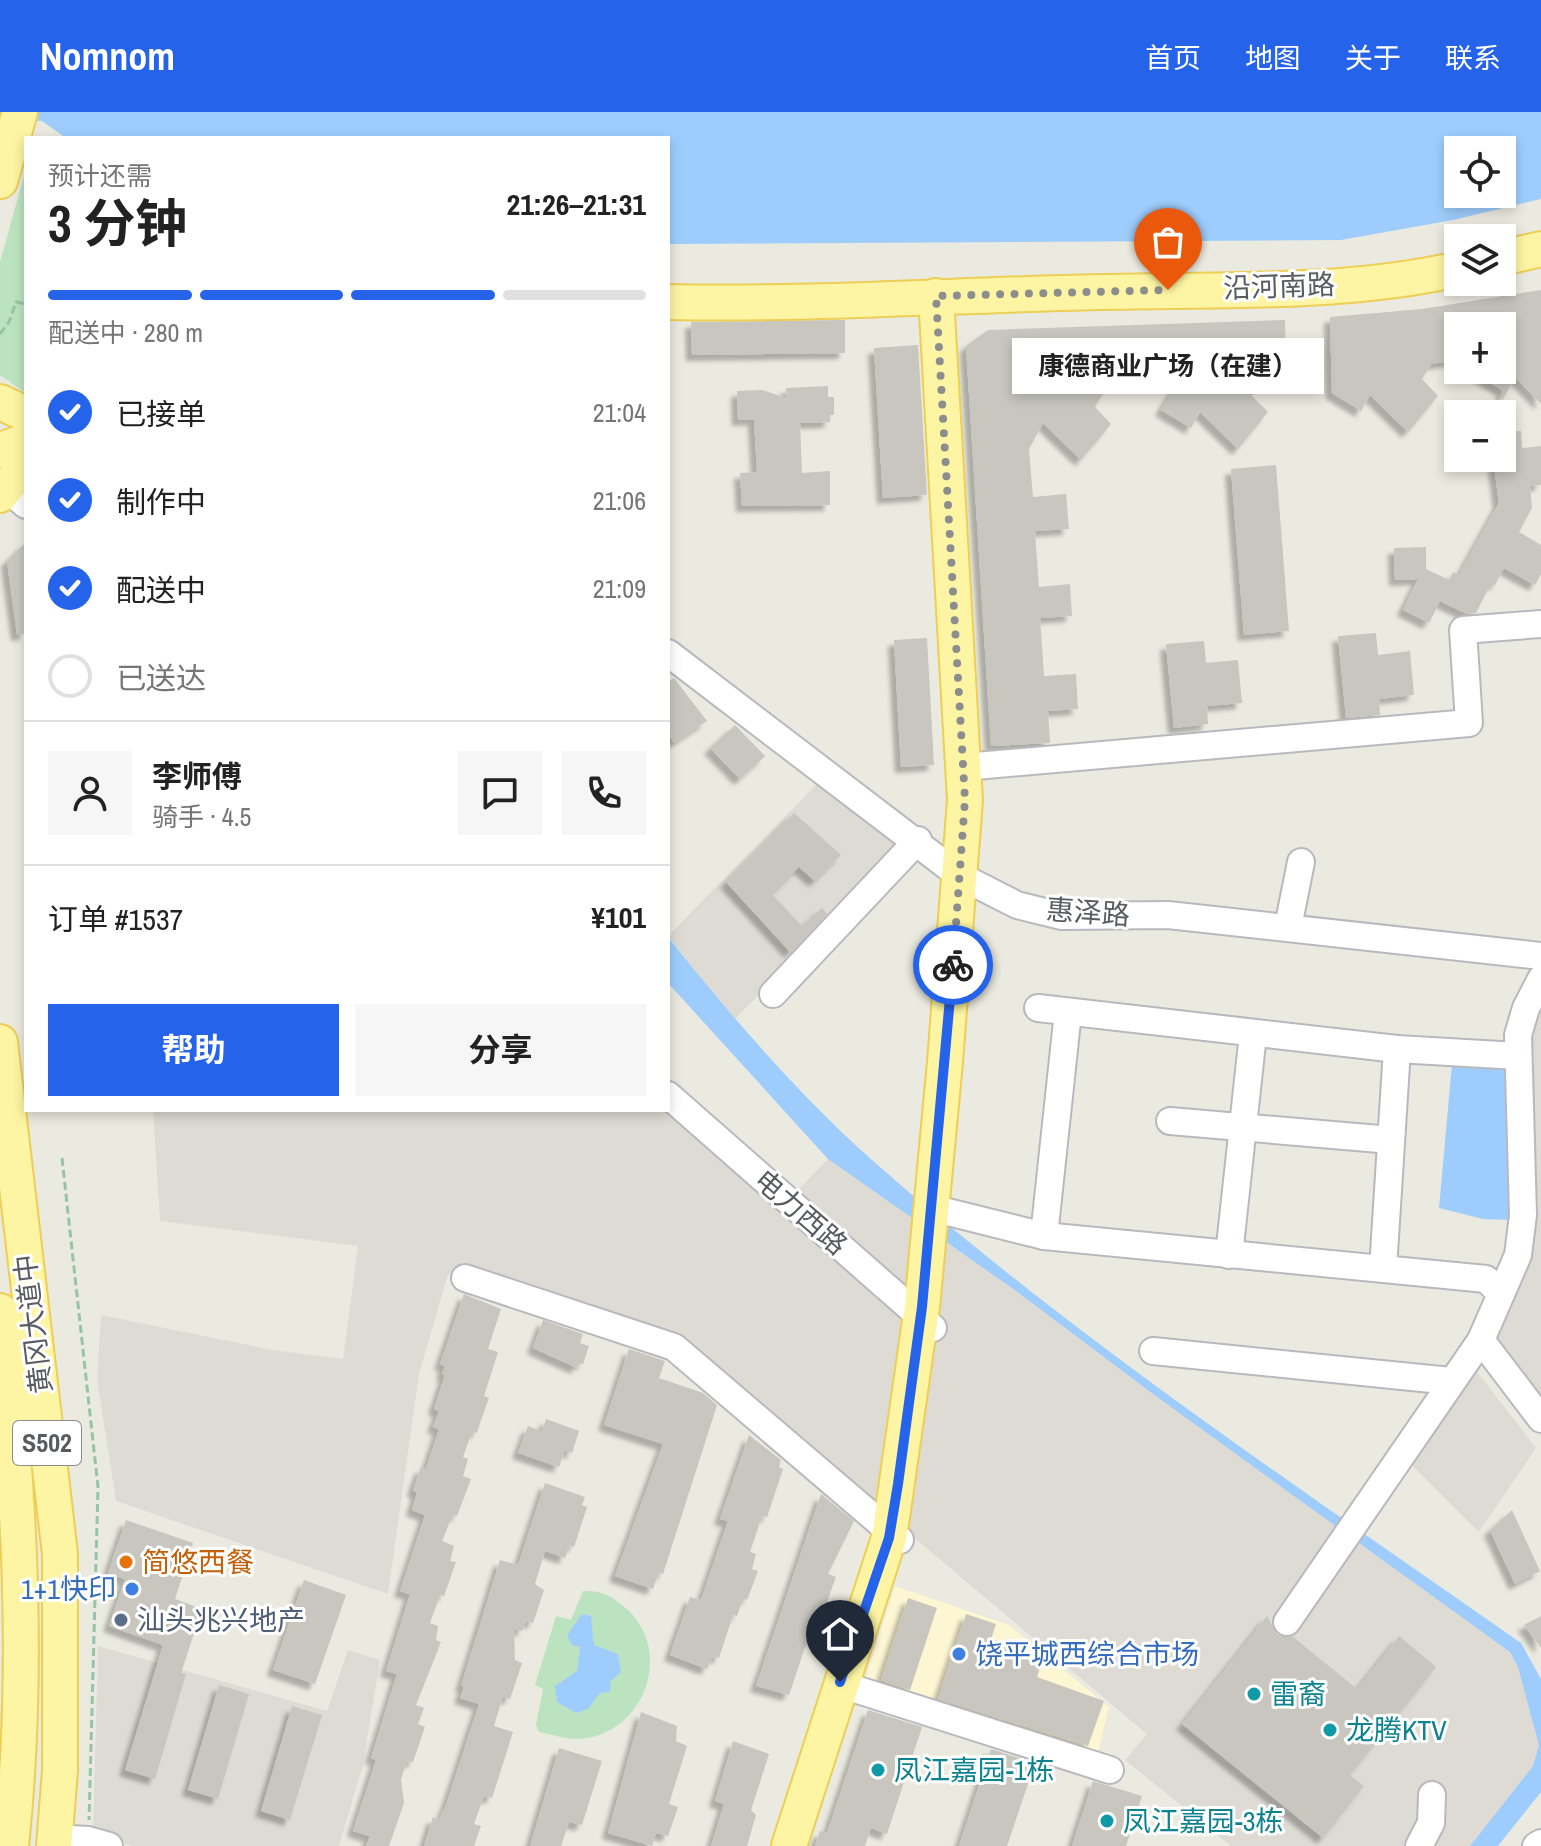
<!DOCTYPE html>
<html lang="zh">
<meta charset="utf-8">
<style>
body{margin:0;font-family:"Archivo Narrow","Noto Sans SC",sans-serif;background:#f6f6f6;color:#222;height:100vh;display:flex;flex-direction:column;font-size:30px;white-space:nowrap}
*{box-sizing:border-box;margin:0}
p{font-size:26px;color:#767676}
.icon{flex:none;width:44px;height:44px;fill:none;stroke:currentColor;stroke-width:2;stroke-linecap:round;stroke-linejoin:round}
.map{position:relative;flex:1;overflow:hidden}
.sheet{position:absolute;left:24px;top:24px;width:646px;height:976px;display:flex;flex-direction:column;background:#fff;border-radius:0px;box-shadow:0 4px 12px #0003}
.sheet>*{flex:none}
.buttons{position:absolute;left:1444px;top:24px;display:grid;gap:16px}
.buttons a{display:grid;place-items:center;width:72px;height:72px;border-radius:0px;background:#fff;box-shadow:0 4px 12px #0003;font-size:40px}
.pin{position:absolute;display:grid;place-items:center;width:68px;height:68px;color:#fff;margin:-82px -34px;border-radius:50% 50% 50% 0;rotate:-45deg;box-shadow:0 0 8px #0007}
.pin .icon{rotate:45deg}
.courier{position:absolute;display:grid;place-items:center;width:80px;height:80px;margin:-40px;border:6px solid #2563eb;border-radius:50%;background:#fff;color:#222;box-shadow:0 2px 10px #0007}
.bubble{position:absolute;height:56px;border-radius:0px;background:#fff;box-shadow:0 4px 12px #0003;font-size:26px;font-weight:700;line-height:56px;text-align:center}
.overview em{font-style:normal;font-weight:700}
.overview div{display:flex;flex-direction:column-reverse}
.overview{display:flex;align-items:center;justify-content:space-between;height:136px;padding:0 24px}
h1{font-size:52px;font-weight:700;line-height:60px}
.bar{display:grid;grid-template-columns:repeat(4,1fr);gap:12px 8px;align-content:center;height:96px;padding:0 24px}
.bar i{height:10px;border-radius:6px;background:#e0e0e0}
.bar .on{background:#2563eb}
.bar p{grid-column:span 4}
.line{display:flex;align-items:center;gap:20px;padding:0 24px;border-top:2px solid #e0e0e0}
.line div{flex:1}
.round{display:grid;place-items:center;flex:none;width:84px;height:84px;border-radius:0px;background:#f6f6f6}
ol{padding:0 24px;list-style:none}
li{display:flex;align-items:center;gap:24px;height:88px}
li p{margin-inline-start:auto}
li .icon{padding:8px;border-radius:50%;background:#2563eb;color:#fff;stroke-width:4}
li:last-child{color:#767676}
li i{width:44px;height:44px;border:4px solid #e0e0e0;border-radius:50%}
.cta{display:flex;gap:16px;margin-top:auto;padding:16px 24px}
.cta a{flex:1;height:92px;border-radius:0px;background:#2563eb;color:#fff;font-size:32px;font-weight:700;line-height:92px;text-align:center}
.cta a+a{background:#f6f6f6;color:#222}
header{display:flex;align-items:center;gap:48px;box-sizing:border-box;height:112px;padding:0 40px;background:#2563eb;color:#fff}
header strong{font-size:38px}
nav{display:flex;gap:44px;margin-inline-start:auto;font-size:28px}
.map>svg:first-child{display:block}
</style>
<header>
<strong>Nomnom</strong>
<nav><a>首页</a><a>地图</a><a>关于</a><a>联系</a></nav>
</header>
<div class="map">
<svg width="1541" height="1734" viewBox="0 0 1541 1734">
<defs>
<filter id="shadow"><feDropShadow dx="-6" dy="6" stdDeviation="2" flood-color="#0004"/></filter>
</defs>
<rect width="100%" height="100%" fill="#ebeae0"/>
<path fill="#fdf6d3" d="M895,1474L1009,1513L1109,1595L1097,1645L864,1571Z"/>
<g fill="#dddbd4">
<path d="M818,671L900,735L872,768L734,908L668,824Z"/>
<path d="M1541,881V1285L1539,1287L1487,1227L1509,1184L1523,947Z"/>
<path d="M153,998H668L792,1084L828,1047L1016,1179L1157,1285L1510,1539L1518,1555L1536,1614L1539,1633L1533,1654L1470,1734H1231L1125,1648L1147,1622L678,1227L479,1160L448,1162L419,1262L388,1482L116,1389L97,1267L101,1203L273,1238L343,1247L358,1134L160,1109Z"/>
<path d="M1474,1256L1536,1336L1479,1420L1411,1352Z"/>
<path d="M98,1534L327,1599L348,1538L380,1548L363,1653L339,1734H133L93,1723Z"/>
</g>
<g fill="#bce3bf">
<path d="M26,57V281L0,263V150Z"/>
<path d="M583,1479C602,1479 608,1482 622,1493C678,1536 644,1627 575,1627C564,1627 550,1622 539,1620L536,1613L543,1577L535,1573L556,1504L571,1508Z"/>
</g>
<g fill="#9ecdfd" fill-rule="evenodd">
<path d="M0,0H1541V87L1453,108L1341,128L668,132V26H66L42,9L0,7ZM1458,38H1502V82H1458Z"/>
<path d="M668,825C730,903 797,981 872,1048C1074,1226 1301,1377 1521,1531L1541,1567V1680L1498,1734H1470L1533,1654L1539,1633L1518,1555L1510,1540L1157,1285L1016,1179L828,1047L668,871Z"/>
<path d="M1452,952L1507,954L1512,1108L1483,1107L1439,1096Z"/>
<path d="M582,1502L591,1504L594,1533L618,1542L621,1560L611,1569L610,1580L600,1581L588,1597L576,1601L557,1590L555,1574L577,1559L580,1535L572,1533L567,1523Z"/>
</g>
<g fill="#c8c6bf" filter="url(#shadow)">
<path d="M1541,178V292L1515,265L1502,289V278L1469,258H1502V214H1458V248L1431,252L1422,267L1438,284L1408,320L1370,283L1361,299L1332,281L1330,205L1422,197Z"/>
<path d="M845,208V241L692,243L691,210Z"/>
<path d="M1285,208L1286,264L1263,265L1252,284L1268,300L1238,337L1200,300L1191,316L1161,298L1179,268L1109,271L1095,295L1111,312L1081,348L1043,311L1029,337L1033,385L1066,382L1069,417L1035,419L1039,475L1070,472L1072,504L1040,506L1044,564L1076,562L1078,597L1048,599L1050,631L991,634L966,234L988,218Z"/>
<path d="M918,233L927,383L883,386L874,236Z"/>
<path d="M828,274V285H834V303H830V310L800,311L802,361L830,359V393L742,394L740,361L757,360L754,307L738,308L737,279L762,278L787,286L786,276Z"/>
<path d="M1521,319L1522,336L1541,334V373L1530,374L1532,396L1519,420L1541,433V462L1535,473L1504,456L1495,473L1491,471L1476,501L1467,502L1440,489L1429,511L1403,498L1418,467L1395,468L1394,436L1426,435V457L1449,468L1453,460L1459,463L1499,391L1493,346H1502V320Z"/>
<path d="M1276,353L1289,519L1244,523L1231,357Z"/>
<path d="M26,430V522L17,523L7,449Z"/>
<path d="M1376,521L1378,543L1410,539L1414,583L1379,587L1380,603L1346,606L1338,524Z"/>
<path d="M927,526L934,653L901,655L894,528Z"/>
<path d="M1204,529L1206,551L1238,548L1242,591L1207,594L1208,612L1174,616L1166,532Z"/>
<path d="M674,566L707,609L674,631L668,621V570Z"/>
<path d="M735,613L765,644L740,667L710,636Z"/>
<path d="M794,701L841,743L815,769L799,755L772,782L802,814L822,796L827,802L790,840L726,770Z"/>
<path d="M464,1182L501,1197L488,1237L498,1240L484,1284L489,1286L481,1308L477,1321L472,1319L463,1345L468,1347L463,1364L471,1367L457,1404L453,1402L442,1429L454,1434L450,1449L456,1450L444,1484L440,1483L430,1511L438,1514L436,1528L441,1530L416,1593L424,1596L418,1612L425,1615L413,1650L407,1649L401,1667L404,1691L389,1734H366L370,1724L353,1719L376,1648L371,1646L397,1562L386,1559L410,1482L400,1479L425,1403L412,1398L417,1381L413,1378L421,1355L426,1357L439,1317L433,1315L439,1299L434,1297L445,1263L442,1262L445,1254L440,1252Z"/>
<path d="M543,1208L583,1222L580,1231L589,1234L583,1252L579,1251L577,1256L533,1236Z"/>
<path d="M629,1237L665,1249L659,1266L703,1281L717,1293L663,1462L658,1461L653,1477L615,1464L663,1332L604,1313Z"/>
<path d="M546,1307L579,1319L572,1341L565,1338L559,1355L518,1341L528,1314L542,1319Z"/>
<path d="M749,1323L781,1348L779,1355L783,1357L767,1405L762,1404L750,1440L756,1442L752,1457L758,1459L747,1488L743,1486L737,1504L733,1503L719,1546L713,1544L707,1557L670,1543L690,1485L701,1488L728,1409L720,1407Z"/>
<path d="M545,1371L585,1385L582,1393L587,1395L574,1435L569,1433L565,1446L545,1439L535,1472L544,1478L533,1511L526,1509L522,1519L514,1517L515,1548L522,1551L510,1587L503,1584L494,1614L513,1620L492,1686L484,1684L474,1712L481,1714L474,1734H424L433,1705L439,1708L446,1693L479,1592L460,1586L464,1575L461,1574L500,1448L518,1453Z"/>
<path d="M821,1382L854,1409L828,1462L836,1465L813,1528L808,1526L789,1583L756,1574Z"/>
<path d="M1512,1398L1540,1459L1515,1472L1490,1418Z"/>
<path d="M126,1408L193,1431L175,1487L202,1497L181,1561L186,1562L155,1667L125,1658L163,1533L109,1514L125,1467L108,1461Z"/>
<path d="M304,1468L346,1483L315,1572L273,1558Z"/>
<path d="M908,1486L937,1496L910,1578L881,1568Z"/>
<path d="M966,1502L996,1512L991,1527L1044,1544L1037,1565L1104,1589L1088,1634L938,1587Z"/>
<path d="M1267,1504L1277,1523L1293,1525L1357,1577L1399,1524L1436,1555L1350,1663L1364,1674L1323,1726L1182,1612Z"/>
<path d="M1541,1504V1536L1524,1513Z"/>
<path d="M219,1573L249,1582L218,1687L188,1678Z"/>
<path d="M292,1594L322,1603L290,1708L261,1699Z"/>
<path d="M868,1598L922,1615L887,1722L871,1716L865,1734H815L820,1719L827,1721Z"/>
<path d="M641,1600L677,1614L676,1629L687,1634L669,1692L678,1695L668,1724L656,1721L652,1734L608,1721Z"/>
<path d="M733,1629L769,1642L751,1698L756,1703L747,1734H711L724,1692L715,1689Z"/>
<path d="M559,1636L602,1649L582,1713L569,1710L561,1734H530Z"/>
<path d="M991,1637L1035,1651L1007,1734H959Z"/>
<path d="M1093,1669L1142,1684L1126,1734H1072Z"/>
</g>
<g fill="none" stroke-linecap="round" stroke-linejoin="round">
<g stroke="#b8b9bf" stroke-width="30">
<g id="minor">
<path d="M6,376L26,393"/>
<path d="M668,541L960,764L1017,793L1061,804L1168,803L1541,844"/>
<path d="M964,655L1469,611L1463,518L1541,512"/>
<path d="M1288,815L1301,750"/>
<path d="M1541,867L1526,896L1518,923L1523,1103L1518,1143L1481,1228L1541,1307"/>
<path d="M773,882L918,728"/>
<path d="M1038,896L1397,937"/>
<path d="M668,983L933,1216"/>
<path d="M1170,1009L1391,1028"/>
<path d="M944,1099L1044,1124L1486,1167L1501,1182"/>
<path d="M1044,1124L1068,900"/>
<path d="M1229,1143L1253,922"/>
<path d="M1383,1157L1397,937L1518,944"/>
<path d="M465,1166L674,1235L900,1428"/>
<path d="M1153,1239L1451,1269"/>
<path d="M1287,1510L1481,1228"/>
<path d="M855,1577L1110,1658"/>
<path d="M55,1726L88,1728L109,1734"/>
<path d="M1419,1734L1431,1711L1432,1683"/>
<path d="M1536,1734L1541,1731"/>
</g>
</g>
<g stroke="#edce57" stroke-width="38">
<g id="major">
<path d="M0,69L20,0"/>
<path d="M1502,146L1541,137"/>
<path d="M668,190C812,193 956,183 1100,180C1217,177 1344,183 1458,157"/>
<path d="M0,290L26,302"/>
<path d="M0,338L26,329"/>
<path d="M0,383L26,352"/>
<path d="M0,930L60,1442V1659L54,1734"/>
<path d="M0,1199C19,1377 30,1555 11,1734"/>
<path d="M789,1734L889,1426L922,1195L945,950L965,688L936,184"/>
</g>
</g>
<g stroke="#95c4a6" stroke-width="3" stroke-dasharray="8 4" stroke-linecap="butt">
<path d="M0,222L9,210L16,190L26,192"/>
<path d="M62,1046L98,1375L89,1708"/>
</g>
<use href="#minor" stroke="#fff" stroke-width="26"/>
<use href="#major" stroke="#fdf5a3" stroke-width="34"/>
</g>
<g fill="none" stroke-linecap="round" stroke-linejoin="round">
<path stroke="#8c8d8d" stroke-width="8" stroke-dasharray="0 14.4" d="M953,853L965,688L936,184L1168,178"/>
<path stroke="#2563eb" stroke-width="10" d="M840,1570L889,1426L898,1372L922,1195L953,853"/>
</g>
<circle fill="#e8710a" stroke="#fff" stroke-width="3" cx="126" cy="1450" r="8"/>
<g fill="#3f7fe0" stroke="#fff" stroke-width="3">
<circle cx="132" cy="1477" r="8"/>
<circle cx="959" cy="1542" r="8"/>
</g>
<circle fill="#5c6f8a" stroke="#fff" stroke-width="3" cx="121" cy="1508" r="8"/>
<g fill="#0f9aa8" stroke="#fff" stroke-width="3">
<circle cx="1254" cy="1582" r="8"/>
<circle cx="1330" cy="1618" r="8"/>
<circle cx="878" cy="1658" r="8"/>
<circle cx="1107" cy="1709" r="8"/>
</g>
<g text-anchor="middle" stroke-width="6" stroke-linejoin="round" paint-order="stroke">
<rect fill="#fff" stroke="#8b8c90" stroke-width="2" x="13" y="1309" width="68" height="44" rx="6"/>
<g font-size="26" font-weight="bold" fill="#595b61">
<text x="47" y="1340">S502</text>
</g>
<g font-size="28" fill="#595b61" stroke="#fff">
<text transform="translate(1279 174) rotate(-2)" y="10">沿河南路</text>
<text transform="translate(1088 800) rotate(4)" y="10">惠泽路</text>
<text transform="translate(801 1100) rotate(41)" y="10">电力西路</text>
<text transform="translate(33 1212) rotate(-97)" y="10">黄冈大道中</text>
</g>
<g font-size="28" fill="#c56008" stroke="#fff" text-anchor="start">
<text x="142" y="1460">简悠西餐</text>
</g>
<g font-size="28" fill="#366cbe" stroke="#fff" text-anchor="end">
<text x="116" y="1487">1+1快印</text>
<text x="975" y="1552" text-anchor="start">饶平城西综合市场</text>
</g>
<g font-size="28" fill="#4e5e75" stroke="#fff" text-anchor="start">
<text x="137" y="1518">汕头兆兴地产</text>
</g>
<g font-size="28" fill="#0d838f" stroke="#fff" text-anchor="start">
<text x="1270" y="1592">雷裔</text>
<text x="1346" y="1628">龙腾KTV</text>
<text x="894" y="1668">凤江嘉园-1栋</text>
<text x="1123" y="1719">凤江嘉园-3栋</text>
</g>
</g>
</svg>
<div class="buttons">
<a><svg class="icon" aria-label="locate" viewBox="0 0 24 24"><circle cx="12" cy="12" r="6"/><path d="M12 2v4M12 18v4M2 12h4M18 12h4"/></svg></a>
<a><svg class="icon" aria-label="layers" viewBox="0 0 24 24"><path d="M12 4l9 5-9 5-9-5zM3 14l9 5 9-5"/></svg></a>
<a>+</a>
<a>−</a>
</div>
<div class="pin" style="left:1168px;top:178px;background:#ea580c"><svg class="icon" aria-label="bag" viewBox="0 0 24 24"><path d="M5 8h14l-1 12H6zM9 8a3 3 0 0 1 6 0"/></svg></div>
<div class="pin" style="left:840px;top:1570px;background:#1f2937"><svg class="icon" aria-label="home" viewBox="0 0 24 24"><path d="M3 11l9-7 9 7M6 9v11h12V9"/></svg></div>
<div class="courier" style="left:953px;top:853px"><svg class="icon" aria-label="bike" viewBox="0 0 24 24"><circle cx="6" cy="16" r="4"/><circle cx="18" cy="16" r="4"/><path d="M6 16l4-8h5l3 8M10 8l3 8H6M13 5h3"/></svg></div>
<div class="bubble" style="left:1012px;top:226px;width:312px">康德商业广场（在建）</div>
<section class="sheet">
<div class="overview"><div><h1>3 分钟</h1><p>预计还需</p></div><em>21:26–21:31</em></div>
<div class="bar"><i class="on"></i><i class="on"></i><i class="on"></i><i></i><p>配送中 · 280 m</p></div>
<ol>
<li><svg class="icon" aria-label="check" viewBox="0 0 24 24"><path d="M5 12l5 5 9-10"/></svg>已接单<p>21:04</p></li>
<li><svg class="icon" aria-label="check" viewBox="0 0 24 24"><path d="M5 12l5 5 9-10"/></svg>制作中<p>21:06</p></li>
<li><svg class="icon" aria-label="check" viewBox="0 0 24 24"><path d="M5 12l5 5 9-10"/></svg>配送中<p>21:09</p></li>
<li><i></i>已送达</li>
</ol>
<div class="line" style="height:144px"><a class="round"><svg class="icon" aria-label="person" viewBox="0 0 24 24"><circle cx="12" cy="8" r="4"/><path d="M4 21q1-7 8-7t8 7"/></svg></a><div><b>李师傅</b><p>骑手 · 4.5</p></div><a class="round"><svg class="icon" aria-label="chat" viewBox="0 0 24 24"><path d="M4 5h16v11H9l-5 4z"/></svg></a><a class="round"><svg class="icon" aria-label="phone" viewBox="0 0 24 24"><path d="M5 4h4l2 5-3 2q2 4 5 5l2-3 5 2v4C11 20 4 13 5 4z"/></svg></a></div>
<div class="line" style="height:104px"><div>订单 #1537</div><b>¥101</b></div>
<div class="cta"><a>帮助</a><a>分享</a></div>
</section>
</div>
